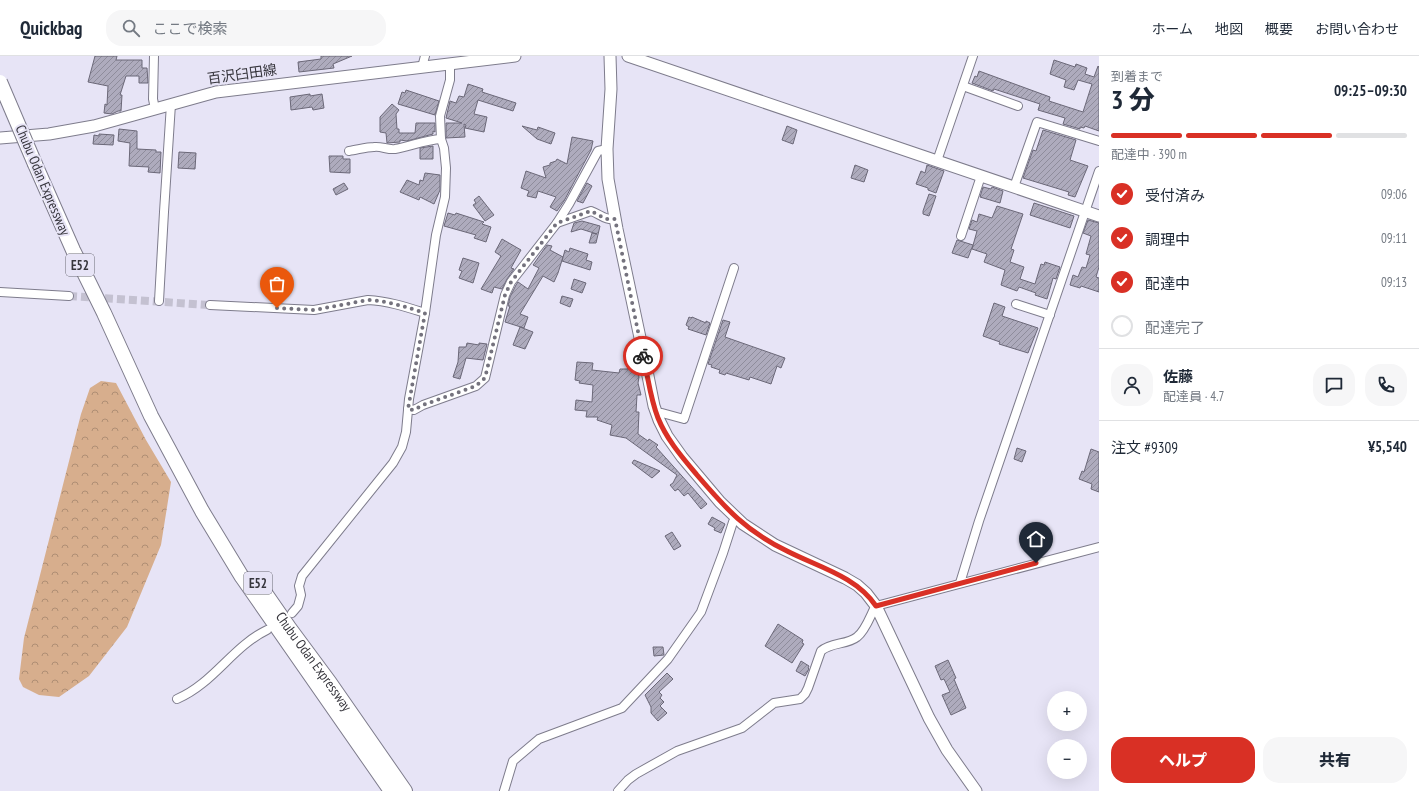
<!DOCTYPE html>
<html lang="ja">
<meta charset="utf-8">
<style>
body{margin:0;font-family:"PT Sans Narrow","Noto Sans JP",sans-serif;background:#f6f6f7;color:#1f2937;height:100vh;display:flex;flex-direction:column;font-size:15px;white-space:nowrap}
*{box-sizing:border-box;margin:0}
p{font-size:13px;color:#747a83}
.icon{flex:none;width:22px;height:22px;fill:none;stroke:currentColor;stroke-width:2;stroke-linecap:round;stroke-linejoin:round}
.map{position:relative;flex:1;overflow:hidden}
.panel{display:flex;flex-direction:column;background:#fff;width:320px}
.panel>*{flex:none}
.controls{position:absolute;left:1047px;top:635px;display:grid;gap:8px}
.controls a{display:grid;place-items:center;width:40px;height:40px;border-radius:50%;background:#fff;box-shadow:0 4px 16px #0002;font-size:20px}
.pin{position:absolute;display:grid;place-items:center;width:34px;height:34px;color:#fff;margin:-41px -17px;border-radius:50% 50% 50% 0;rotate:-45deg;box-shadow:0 0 4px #0007}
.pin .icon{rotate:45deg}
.courier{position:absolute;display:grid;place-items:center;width:40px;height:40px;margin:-20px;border:3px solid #d93025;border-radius:50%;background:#fff;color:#222;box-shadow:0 1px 5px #0007}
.head em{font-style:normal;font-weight:800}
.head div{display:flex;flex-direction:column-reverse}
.head{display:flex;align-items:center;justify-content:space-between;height:68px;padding:0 12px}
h1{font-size:26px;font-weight:800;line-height:30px}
.bar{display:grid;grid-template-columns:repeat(4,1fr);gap:6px 4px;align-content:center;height:48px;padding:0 12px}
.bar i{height:5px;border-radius:3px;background:#e0e1e3}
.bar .current{background:#d93025}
.bar p{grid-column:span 4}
.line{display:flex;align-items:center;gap:10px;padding:0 12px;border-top:1px solid #e0e1e3}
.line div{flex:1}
.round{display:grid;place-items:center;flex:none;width:42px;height:42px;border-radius:16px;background:#f6f6f7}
ol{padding:0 12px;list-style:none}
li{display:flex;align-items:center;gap:12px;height:44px}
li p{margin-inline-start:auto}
li .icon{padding:4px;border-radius:50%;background:#d93025;color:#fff;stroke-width:4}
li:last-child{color:#747a83}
li i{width:22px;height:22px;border:2px solid #e0e1e3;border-radius:50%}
.primary-button{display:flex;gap:8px;margin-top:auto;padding:8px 12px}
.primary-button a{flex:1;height:46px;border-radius:16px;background:#d93025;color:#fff;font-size:16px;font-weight:800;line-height:46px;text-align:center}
.primary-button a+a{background:#f6f6f7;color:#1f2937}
header{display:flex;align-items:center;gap:24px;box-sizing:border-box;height:56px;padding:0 20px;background:#fff;border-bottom:1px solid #e0e1e3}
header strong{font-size:19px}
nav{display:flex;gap:22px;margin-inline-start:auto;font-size:14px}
.search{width:280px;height:36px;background:#f6f6f7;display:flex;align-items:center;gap:10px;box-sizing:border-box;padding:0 14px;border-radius:16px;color:#747a83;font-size:15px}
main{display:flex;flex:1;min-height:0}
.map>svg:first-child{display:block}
</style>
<header>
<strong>Quickbag</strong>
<div class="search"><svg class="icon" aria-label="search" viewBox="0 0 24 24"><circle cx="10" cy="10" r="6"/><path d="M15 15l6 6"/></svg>ここで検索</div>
<nav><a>ホーム</a><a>地図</a><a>概要</a><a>お問い合わせ</a></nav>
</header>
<main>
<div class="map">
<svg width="1099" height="735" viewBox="0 0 1099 735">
<defs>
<pattern id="forest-crowns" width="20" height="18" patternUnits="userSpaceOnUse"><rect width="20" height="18" fill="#d7ae8d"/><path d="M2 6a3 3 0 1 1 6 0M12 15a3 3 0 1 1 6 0" fill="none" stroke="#af8e74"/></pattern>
<pattern id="building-hatch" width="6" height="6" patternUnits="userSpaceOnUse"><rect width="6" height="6" fill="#aeabbd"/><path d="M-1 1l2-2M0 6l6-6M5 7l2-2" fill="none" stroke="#8e8c9b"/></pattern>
</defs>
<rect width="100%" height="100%" fill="#e7e4f6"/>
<path fill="url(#forest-crowns)" d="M101,325L116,327L146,384L171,426L161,489L127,571L89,620L59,641L39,639L23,631L19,623L24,582L81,358L90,332Z"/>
<g fill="url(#building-hatch)" stroke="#6b6878">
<path d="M95,0H117L116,4H142V12H147L148,27H139V20H126L120,39H122L121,55H118L112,58L104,57L105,48L107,49L108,30L88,26Z"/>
<path d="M321,0H352L333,8L334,12L299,16L298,6L321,3Z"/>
<path d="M1054,4L1075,11L1076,8L1087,12L1085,18L1094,21L1098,10L1099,11V75L1085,70L1084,72L1080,71V73L1063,68L1065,62L1038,54L1040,48L994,33L993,35L972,27L975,20L977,21L979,15L1050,41L1049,45L1083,56L1092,28L1078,24L1074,34L1064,31L1066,24L1050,18Z"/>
<path d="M468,28L483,33L482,36L516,47L513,55L478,44L474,58L487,61L484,76L465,72L466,69L464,68L465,81L446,82V67H462L446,62L450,45L456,47L459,40L464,41Z"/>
<path d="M406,34L439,45L435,59L398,48L402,36L405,37Z"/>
<path d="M310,38V40L322,38L324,52L313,54L312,51L291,54L290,41Z"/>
<path d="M392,48L399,54L396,58L397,73H399V77H415L416,67H435V76L433,75V78L407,85L400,84V86L387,87L386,77L380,76V61Z"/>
<path d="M522,70L537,74L538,71L555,77L551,88L537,83Z"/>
<path d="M787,70L797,74L793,88L782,84Z"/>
<path d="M119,73L137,75V93L156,94V96H161L160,117L148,116L149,111L129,110L130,87L118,85Z"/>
<path d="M1043,74L1076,84L1070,104L1088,110L1075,141L1068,139L1069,136L1023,122L1033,94L1036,95Z"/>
<path d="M99,78L114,79L113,89L93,88L94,79L99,80Z"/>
<path d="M572,81L593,85L591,94L564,145L557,155L550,151L556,141L538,135L536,142L527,140L529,135L521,132L526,115L546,122L543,111L550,109V107L556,105L557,103L567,108Z"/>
<path d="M433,90V103H420V92Z"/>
<path d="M179,96L196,97L195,113L178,112Z"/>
<path d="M329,100H343V103H350V117L330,116Z"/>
<path d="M855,109L868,114L864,126L851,122Z"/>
<path d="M927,109L944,115L936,137L928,134V132L916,128L921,115L925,117Z"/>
<path d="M425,117L440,119V134L434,148L420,141L419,144L400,136L407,124L419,129L420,124L423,125Z"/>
<path d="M344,127L348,133L336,139L333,133Z"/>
<path d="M587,127L592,130L583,147L577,145Z"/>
<path d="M983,131L991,133L992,131L1003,135L1000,147L980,141Z"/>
<path d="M929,138L936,140L929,160L923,158V155Z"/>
<path d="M479,140L494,159L485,165L473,149L476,147L474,144Z"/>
<path d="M1034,147L1074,160L1070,172L1030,159Z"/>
<path d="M997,150L1023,158L1011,193L1014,194L1010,206L1024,211L1020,223L1035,228L1041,208L1044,209L1045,206L1060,211L1056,223L1053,222L1047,243L1035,239L1036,237L1019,231L1017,235L1001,229L1005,214L984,206L987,198L972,193L977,175L969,173L972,164L977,166L979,158L992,162Z"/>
<path d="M448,157L455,159L456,157L484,166L482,168L491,171L486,186L474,182L476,179L444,170Z"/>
<path d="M1088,164L1099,167V211L1096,221L1099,222V236L1081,230L1080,232L1070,229L1073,219L1078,221L1082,211L1086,212L1090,199L1086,198L1091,180L1083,177Z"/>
<path d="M582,165L600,170L596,187H589L592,177L597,178L581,173L571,176L574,167Z"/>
<path d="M502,183L521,194L511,212L514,213L507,223L502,233L494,231L492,237L481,233L501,200L495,196Z"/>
<path d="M957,184L973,189L968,202L952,197Z"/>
<path d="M547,189L552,190L550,194L563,201L558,217L554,226L543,220L520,258L528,261L524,272L505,266L510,250H508L510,241L516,229L518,226L528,233L539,212L533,209Z"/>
<path d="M570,192L588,198L586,204L592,206L590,214L562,205L565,194L569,196Z"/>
<path d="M463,202L479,207L473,227L459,222L462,215L459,214Z"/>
<path d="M574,223L586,227L582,237L571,233Z"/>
<path d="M562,240L573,243L570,251L560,247Z"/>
<path d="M994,247L1005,251L1002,260L1038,272L1028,297L999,288L1000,286L983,280Z"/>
<path d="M689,261L691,262L692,261L706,267V265L710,267L706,279L688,273L689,271L686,269Z"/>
<path d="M723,264L730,266L725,281L785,302L781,312L777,310L771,328L750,321L749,324L726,317L725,319L719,317L720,314L711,311L712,309L708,308Z"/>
<path d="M520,271L533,276L525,293L513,289Z"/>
<path d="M467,287L479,289V287L487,288L483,304L466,302L460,323L453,321L458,306L459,291H466Z"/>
<path d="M634,305L639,321L638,327L641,339H637L636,356H639L638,378L648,385L649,383L658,389L656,391L707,448L701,453L688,437L684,440L678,433L675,435L670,429L673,427L677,419L626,382L610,379L612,369L597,364L598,361H586L587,355L575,354L576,344L592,346L593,329L579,327L580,325L575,324L577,306L593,307L592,314L619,317L620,313H628L626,306Z"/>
<path d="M1017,392L1026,395L1022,406L1014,403Z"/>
<path d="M1091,393L1099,396V436L1091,433L1092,428L1079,423L1082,415L1084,416Z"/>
<path d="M634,404L660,415L652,422L632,407Z"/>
<path d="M712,461L725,468L721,477L714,474L715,472L708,468Z"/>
<path d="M672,476L681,490L674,494L665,480Z"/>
<path d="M778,568L803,584L802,587L804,588L792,607L765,590Z"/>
<path d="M653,591H663L664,599L654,600Z"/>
<path d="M948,604L956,622L954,623L966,652L951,659L942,639L950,636L944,623L941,624L935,610Z"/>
<path d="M801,605L809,610L808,612L809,613L805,620L796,615Z"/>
<path d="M667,617L673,623L659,636L662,639L660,642L664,646L660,650L667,657L658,665L651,657V651L645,639Z"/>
</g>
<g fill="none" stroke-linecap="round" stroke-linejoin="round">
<path stroke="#c4c1d1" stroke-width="8" stroke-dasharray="8 4" stroke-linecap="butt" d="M69,240L210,249"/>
<g stroke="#7e7c8c" stroke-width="10">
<g id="street">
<path d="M154,0L153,43L155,53"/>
<path d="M422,11L425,0"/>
<path d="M963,30L1018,50"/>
<path d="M349,95C357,94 366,91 374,91C381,90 388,94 395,93C411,90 425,84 441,83"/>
<path d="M937,105L973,0"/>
<path d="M1014,131L1037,66L1099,85"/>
<path d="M557,167L591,155C600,158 606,165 615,163"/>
<path d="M961,180L981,120"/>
<path d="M0,236L69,240"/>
<path d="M159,245L164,156L171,48"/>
<path d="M1016,248L1050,259"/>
<path d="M210,249L314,254L368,244C388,245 406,251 425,257"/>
<path d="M408,353L414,354L423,349L476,330L485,322L505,239L511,226L557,167L569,148L598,95L607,93"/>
<path d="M656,357H662L684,363L734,212"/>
<path d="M960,527L979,465L1099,115"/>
<path d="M292,557L298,550L301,539L299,530L302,520L393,407L402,391L406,376L409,343L425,257L436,179L445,141L446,112L444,92L441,83L440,60L450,24V8"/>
<path d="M177,643C214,627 232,591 267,574"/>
<path d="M504,735L513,705L539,683L622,652L668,603L701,556L723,497L733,466L736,462"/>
<path d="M618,735L628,724L636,718L677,695L742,672L774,647L800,643L805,638L808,632L821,595C831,586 847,589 857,581C865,575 870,561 874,553L876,550L1099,491"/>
</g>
</g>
<g stroke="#7e7c8c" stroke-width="13">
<g id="secondary">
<path d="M610,0L611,33L607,93L608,123L617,173L646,310L654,350L659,364L667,380L682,401L720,446L743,468L775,489L845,522L857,529L866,537L876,550L929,662L947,694L976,735"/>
<path d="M628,0L1099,160"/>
<path d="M0,82L49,78L94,70L216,36L515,0"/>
</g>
</g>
<g stroke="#7e7c8c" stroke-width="16">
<g id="highway">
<path d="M35,108L73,194L104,257L151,360L202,455L242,521L391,735"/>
<path id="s1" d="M256,524L290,573L330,627L405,735"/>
</g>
</g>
<use href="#street" stroke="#fff" stroke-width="8"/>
<use href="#secondary" stroke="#fff" stroke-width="11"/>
<use href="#highway" stroke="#fff" stroke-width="14"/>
<g stroke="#7e7c8c" stroke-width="16" stroke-linecap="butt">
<path id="highway-bridge" d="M0,26L35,108"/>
</g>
<use href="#highway-bridge" stroke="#fff" stroke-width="14"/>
</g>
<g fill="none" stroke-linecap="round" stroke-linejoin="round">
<path stroke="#74727d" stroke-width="4" stroke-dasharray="0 7.2" d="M277,252L314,254L368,244C388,245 406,251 425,257L408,353L414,354L423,349L476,330L485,322L505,239L511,226L557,167L591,155L606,163H615L643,300"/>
<path stroke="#d93025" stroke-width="5" d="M643,300C648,320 650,342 658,362C667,384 682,401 697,419C727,454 746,475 787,495C818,511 856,520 876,550L1036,507"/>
</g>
<g text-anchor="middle" stroke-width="4" stroke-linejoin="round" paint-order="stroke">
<g fill="#e7e4f6" stroke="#6b6a74" stroke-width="1">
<rect x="66" y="198" width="28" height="22" rx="3"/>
<rect x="244" y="516" width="28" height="22" rx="3"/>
</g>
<g font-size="13" font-weight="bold" fill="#36353c">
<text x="80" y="214">E52</text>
<text x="258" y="532">E52</text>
</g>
<g font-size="14" fill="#36353c" stroke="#e7e4f6">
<text transform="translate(242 18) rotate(-8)" y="5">百沢臼田線</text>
<text transform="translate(43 124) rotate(67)" y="5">Chubu Odan Expressway</text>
<text dy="5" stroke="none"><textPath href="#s1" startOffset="100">Chubu Odan Expressway</textPath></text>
</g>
</g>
</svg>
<div class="controls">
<a>+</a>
<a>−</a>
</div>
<div class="pin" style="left:277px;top:252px;background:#ea580c"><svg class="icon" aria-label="bag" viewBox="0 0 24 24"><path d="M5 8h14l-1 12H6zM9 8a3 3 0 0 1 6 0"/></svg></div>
<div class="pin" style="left:1036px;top:507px;background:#1f2937"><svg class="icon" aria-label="home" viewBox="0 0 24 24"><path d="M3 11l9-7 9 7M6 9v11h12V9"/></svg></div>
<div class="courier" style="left:643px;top:300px"><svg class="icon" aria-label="bike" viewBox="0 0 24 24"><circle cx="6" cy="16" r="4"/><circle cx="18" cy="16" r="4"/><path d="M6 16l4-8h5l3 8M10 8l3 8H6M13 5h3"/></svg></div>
</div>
<section class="panel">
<div class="head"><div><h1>3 分</h1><p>到着まで</p></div><em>09:25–09:30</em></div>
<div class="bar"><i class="current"></i><i class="current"></i><i class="current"></i><i></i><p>配達中 · 390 m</p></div>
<ol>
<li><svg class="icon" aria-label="check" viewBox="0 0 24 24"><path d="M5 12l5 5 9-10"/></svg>受付済み<p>09:06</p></li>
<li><svg class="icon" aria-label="check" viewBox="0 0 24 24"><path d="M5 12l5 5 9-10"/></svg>調理中<p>09:11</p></li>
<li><svg class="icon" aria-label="check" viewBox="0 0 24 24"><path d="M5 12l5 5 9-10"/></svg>配達中<p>09:13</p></li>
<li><i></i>配達完了</li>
</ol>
<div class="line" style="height:72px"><a class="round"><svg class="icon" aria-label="person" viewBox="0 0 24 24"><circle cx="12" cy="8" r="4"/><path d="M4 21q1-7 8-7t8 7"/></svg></a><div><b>佐藤</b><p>配達員 · 4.7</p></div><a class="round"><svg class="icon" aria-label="chat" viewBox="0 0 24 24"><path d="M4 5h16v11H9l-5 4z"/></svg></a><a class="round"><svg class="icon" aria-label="phone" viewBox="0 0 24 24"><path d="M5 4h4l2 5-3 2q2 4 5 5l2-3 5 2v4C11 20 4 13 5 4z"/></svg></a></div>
<div class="line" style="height:52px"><div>注文 #9309</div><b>¥5,540</b></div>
<div class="primary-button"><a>ヘルプ</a><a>共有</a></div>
</section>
</main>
